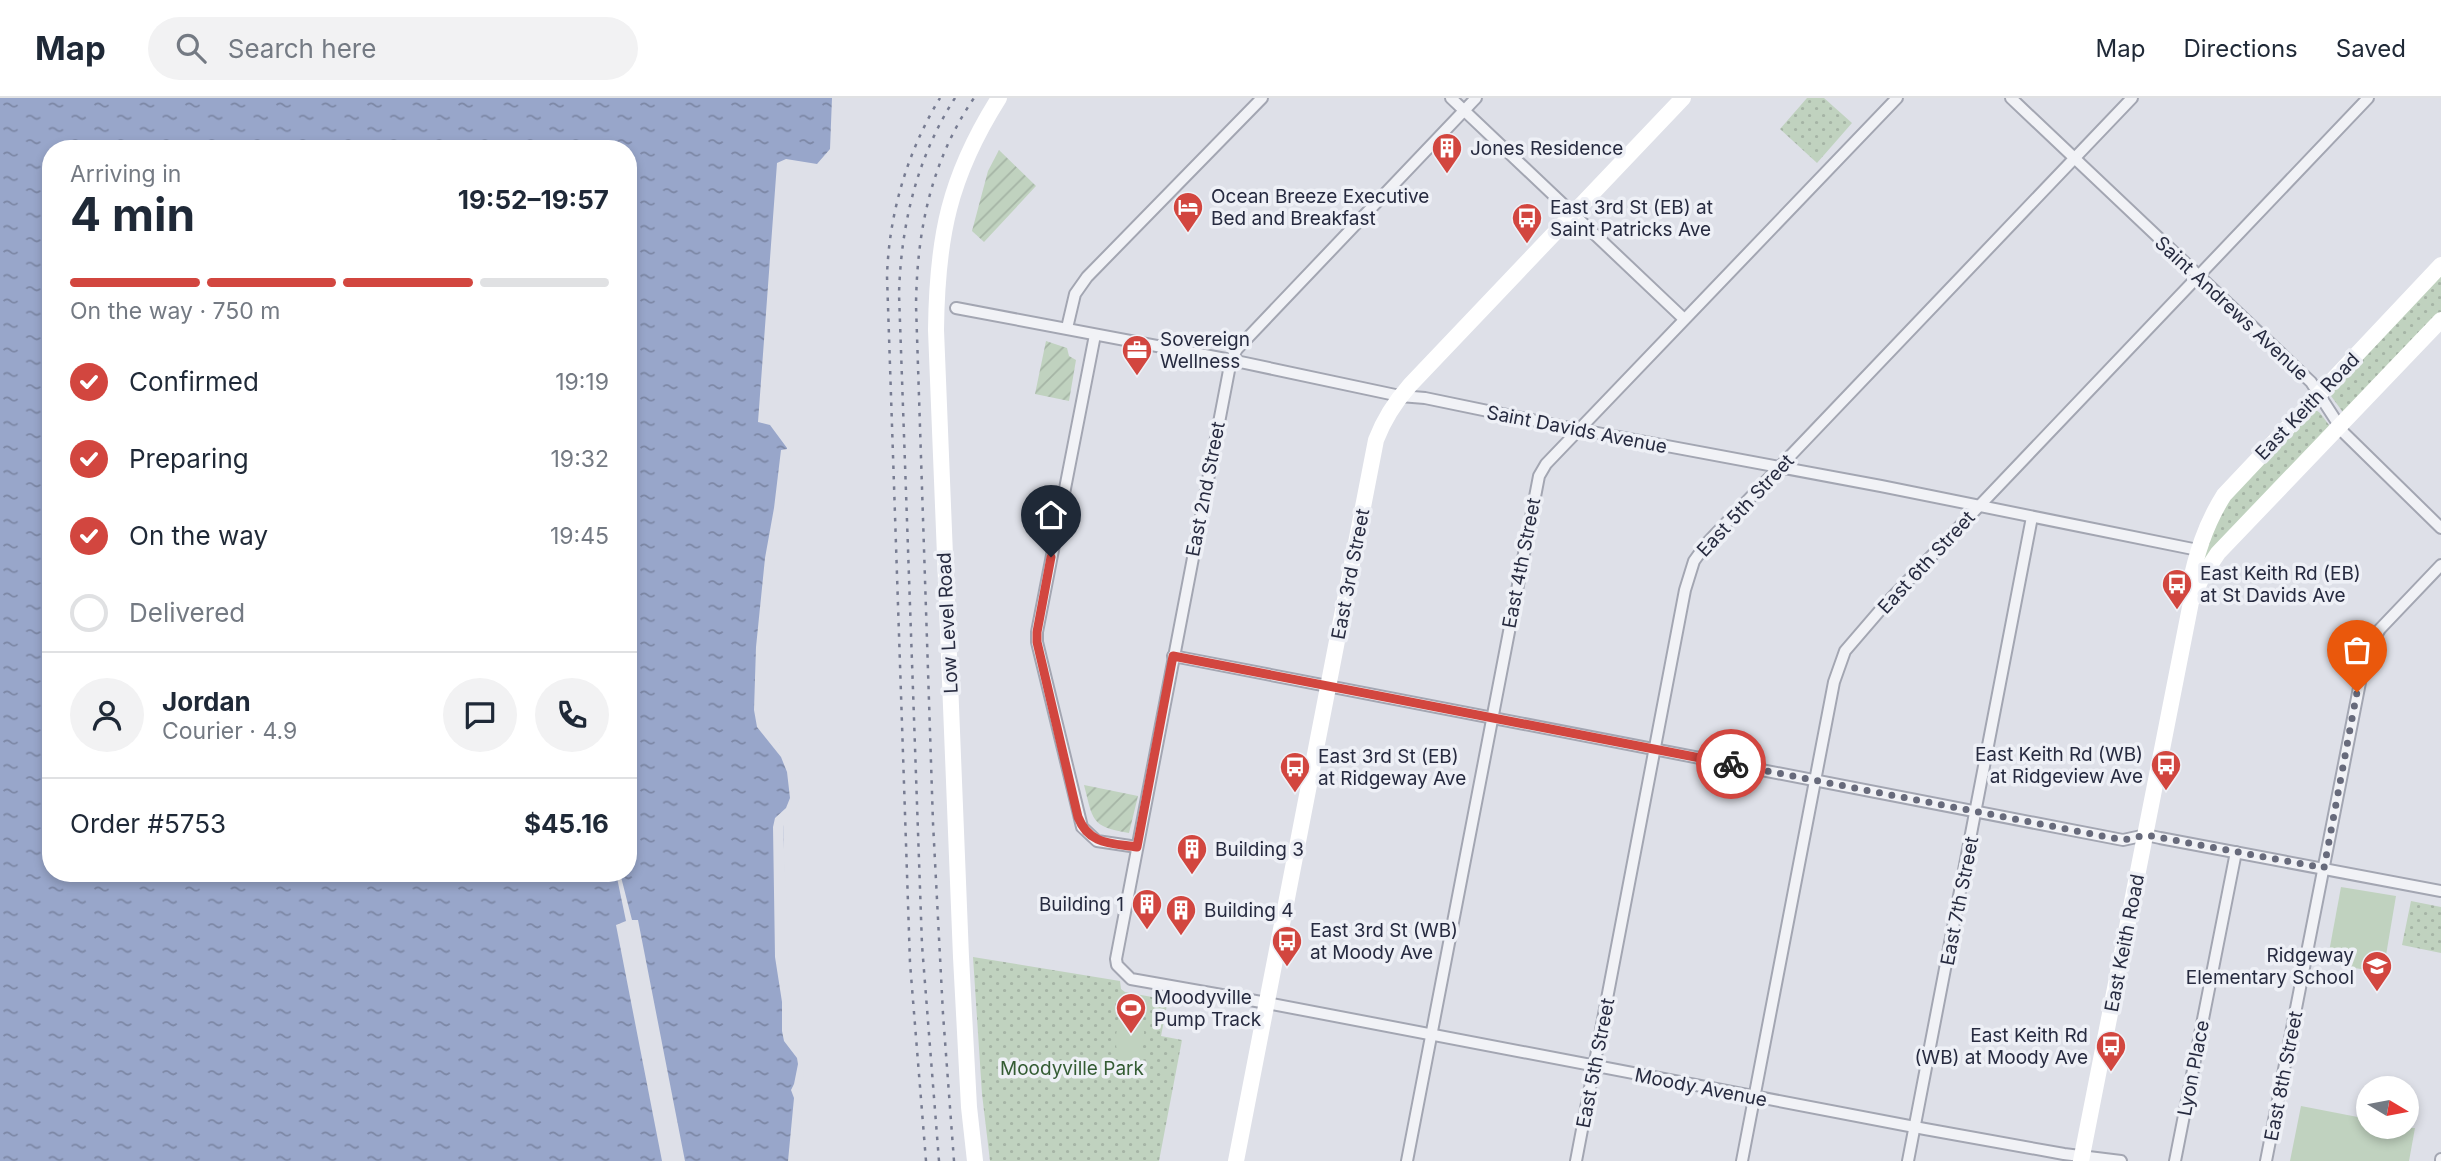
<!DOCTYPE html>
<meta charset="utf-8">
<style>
body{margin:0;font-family:Inter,sans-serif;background:#f2f2f3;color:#1f2937;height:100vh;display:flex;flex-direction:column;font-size:26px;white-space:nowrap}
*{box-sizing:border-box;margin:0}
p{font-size:23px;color:#747a83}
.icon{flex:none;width:38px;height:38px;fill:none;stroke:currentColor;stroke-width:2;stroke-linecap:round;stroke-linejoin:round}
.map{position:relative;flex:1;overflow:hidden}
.sheet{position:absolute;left:42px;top:42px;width:595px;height:742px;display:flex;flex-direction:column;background:#fff;border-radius:28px;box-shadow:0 4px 10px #0003}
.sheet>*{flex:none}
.needle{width:46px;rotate:100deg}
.fabs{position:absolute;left:2356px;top:978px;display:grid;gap:14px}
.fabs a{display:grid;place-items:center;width:63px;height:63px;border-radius:50%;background:#fff;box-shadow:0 4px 10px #0003;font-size:35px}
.pin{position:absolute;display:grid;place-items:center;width:60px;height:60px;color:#fff;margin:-72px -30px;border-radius:50% 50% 50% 0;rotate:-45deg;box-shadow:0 0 7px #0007}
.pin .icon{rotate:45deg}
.courier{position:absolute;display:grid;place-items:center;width:70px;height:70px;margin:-35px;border:5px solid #d2463f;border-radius:50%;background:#fff;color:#222;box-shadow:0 2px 9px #0007}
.headline em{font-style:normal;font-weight:700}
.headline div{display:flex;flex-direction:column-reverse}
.headline{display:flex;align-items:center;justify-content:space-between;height:119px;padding:0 28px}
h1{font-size:46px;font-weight:700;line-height:52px}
.bar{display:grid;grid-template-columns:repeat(4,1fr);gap:10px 7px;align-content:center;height:84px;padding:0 28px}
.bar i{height:9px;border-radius:5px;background:#e0e1e3}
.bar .on{background:#d2463f}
.bar p{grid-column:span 4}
.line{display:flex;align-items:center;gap:18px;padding:0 28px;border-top:2px solid #e0e1e3}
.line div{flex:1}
.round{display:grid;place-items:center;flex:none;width:74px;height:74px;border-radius:37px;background:#f2f2f3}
ol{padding:0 28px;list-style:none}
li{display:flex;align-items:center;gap:21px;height:77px}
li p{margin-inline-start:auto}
li .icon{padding:7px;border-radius:50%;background:#d2463f;color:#fff;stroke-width:4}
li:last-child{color:#747a83}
li i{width:38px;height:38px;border:4px solid #e0e1e3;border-radius:50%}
header{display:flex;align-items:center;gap:42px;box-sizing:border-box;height:98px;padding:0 35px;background:#fff;border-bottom:2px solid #e0e1e3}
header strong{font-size:33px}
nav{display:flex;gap:38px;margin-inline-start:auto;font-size:24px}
.search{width:490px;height:63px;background:#f2f2f3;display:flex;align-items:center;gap:18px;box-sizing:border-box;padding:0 24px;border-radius:38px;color:#747a83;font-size:26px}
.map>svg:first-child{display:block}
</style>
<header>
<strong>Map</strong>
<div class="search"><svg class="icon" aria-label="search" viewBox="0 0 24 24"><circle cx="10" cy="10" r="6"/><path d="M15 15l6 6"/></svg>Search here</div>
<nav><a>Map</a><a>Directions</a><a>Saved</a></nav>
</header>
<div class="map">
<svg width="2441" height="1063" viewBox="0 0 2441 1063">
<defs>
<pattern id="grass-dots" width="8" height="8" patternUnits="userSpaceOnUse" patternTransform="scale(1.75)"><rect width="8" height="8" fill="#c0d2bf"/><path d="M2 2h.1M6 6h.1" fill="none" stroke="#a5b4a5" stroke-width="1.8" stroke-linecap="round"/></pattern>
<pattern id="garden-furrows" width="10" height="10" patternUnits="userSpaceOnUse" patternTransform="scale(1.75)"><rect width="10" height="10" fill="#c0d2bf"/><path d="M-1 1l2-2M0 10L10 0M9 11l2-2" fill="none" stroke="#a5b4a5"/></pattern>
<pattern id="water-ripples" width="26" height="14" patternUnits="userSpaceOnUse" patternTransform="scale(1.75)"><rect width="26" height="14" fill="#98a6ca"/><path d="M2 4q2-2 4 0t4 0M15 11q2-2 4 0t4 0" fill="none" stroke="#7c87a5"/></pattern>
</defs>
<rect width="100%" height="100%" fill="#dee0e8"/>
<g fill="url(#grass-dots)">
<path d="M1807,0H1824L1852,25L1817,65L1780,31Z"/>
<path d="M2441,174V216L2345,317L2331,298L2330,293Z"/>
<path d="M2316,312L2320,315L2329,327L2328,334L2198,472L2226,403L2309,313Z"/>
<path d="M2411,803L2441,809V855L2402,847Z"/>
<path d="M973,859L1120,883L1121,891L1125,894L1168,902L1161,938L1182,942L1159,1063H990L982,996Z"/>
</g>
<g fill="url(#garden-furrows)">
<path d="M999,52L1036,88L984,144L972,133L988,73Z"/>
<path d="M1046,243L1067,250L1069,258L1076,262L1069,303L1035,296Z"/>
<path d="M1084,687L1138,698L1129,735C1090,729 1093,721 1084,687Z"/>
</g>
<g fill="#c0d2bf">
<path d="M2341,789L2396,798L2383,875L2327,865Z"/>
<path d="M1128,910H1133C1150,926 1144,947 1138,967L1127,971C1111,957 1113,924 1128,910Z"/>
<path d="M2301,1008L2368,1021V1029L2415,1030L2409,1063H2290Z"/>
</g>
<path fill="url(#water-ripples)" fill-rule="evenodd" d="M0,0H832L830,51L817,66L786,61L777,65L758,324L770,327L787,350L781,413L767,484L761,614L788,659L795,704L783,722L788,939L800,958L797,1063H0ZM51,51H628V775H51Z"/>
<g fill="#dee0e8">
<path d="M787,351L791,354L784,413L771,484L766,530L765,614L780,645L792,658L799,704L794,716L783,728L792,938L804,963L800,1063H788L794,1000L791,992L794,986L798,966L797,960L784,943L782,933V904L775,859L773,729L775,720L786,710L790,700L787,674L781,659L757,629L754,612L756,549L765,460L774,410L781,352Z"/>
<path d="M616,775H620L632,822H638L685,1063H662L616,827L626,823Z"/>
</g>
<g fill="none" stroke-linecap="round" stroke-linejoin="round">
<g stroke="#a3a6b2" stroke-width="14">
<g id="street">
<path d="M1451,0L1683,220"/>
<path d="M1476,0L1237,251L1231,262L1116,861L1117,867L1131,881L1267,905L1925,1031L2064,1056L2121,1063"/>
<path d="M2011,0L2311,284L2344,335L2441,430"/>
<path d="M956,210L1231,262L1400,298L1425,300L1565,329L1881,388L2198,452"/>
<path d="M1067,230L1075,196L1087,179L1262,0"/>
<path d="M1095,237L1037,534V544L1082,729L1097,743L1137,749"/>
<path d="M1173,558L2123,742L2146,737L2160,740L2441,793"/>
<path d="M1407,1063L1539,378L1546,366L1897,0"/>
<path d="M1576,1063L1685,492L1694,463L1707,445L2132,0"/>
<path d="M1742,1063L1834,584L1845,553L1882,510L2368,0"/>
<path d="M1908,1063L2032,419"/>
<path d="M2175,1063L2236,754"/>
<path d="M2266,1063L2366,554L2380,531L2441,467"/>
<path d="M2441,1063V1061"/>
</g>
</g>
<use href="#street" stroke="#f1f2f6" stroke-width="10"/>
<g stroke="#fff" stroke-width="16">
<path d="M2189,491C2196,457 2205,427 2224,397L2441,167"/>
<path d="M975,1063L969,1009L961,859L936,232C937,139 949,79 999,0"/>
<path d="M1236,1063L1376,342C1384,321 1395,304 1410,287L1683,0"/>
<path d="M2081,1063L2191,504L2202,479L2218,455L2441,222"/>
</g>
<g stroke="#777c92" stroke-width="2.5" stroke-dasharray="3.5 7" stroke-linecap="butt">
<path d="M926,1063L910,865L887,178C889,116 907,54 940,0"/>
<path d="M939,1063L922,847L899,196C901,126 917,59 955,0"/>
<path d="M954,1063L943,916L933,725L916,207C917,132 931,63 974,0"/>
</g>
</g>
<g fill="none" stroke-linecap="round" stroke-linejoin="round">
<path stroke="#676a7b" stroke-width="7" stroke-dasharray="0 12.6" d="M1731,666L2123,742L2146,737L2324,770L2357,594"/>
<path stroke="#d2463f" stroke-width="9" d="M1051,459L1037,534V544L1078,719C1089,747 1111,745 1137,749L1173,558L1731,666"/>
</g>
<defs>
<g id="building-pin" transform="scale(1.575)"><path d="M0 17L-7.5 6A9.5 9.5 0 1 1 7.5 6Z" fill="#d2463f" stroke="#eef0f6"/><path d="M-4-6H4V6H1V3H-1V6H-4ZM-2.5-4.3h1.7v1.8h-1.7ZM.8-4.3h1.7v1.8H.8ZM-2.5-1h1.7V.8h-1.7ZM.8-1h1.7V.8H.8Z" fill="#fff"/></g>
<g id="hotel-pin" transform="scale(1.575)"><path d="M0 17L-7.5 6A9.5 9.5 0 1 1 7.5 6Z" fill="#d2463f" stroke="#eef0f6"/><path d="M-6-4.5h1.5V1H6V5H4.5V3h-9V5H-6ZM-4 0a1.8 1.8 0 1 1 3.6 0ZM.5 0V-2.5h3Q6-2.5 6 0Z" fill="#fff"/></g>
<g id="bus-pin" transform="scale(1.575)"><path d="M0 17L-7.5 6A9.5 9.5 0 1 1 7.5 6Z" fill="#d2463f" stroke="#eef0f6"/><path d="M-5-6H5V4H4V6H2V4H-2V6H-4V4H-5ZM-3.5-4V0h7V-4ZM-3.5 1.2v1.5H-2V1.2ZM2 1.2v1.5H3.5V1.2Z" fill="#fff"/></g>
<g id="office-pin" transform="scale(1.575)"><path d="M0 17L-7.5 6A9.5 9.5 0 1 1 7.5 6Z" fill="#d2463f" stroke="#eef0f6"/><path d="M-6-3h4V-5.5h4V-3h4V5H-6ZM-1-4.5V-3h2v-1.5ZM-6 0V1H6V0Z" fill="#fff"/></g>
<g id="school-pin" transform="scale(1.575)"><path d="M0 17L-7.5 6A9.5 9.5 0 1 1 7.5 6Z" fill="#d2463f" stroke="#eef0f6"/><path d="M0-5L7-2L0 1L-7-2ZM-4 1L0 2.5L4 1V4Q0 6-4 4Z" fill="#fff"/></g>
<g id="stadium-pin" transform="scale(1.575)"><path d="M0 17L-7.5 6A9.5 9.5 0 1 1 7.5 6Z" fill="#d2463f" stroke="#eef0f6"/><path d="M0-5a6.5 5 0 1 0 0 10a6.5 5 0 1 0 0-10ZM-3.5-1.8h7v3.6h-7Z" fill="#fff"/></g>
</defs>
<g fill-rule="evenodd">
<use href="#building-pin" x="1447" y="50"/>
<use href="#hotel-pin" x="1188" y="109"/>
<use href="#bus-pin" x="1527" y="120"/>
<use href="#office-pin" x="1137" y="252"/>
<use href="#bus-pin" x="2177" y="486"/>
<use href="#bus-pin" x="2166" y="667"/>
<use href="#bus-pin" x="1295" y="669"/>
<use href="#building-pin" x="1192" y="751"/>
<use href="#building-pin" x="1147" y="806"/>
<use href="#building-pin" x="1181" y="812"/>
<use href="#bus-pin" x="1287" y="843"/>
<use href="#school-pin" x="2377" y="868"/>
<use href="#stadium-pin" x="1131" y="910"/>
<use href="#bus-pin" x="2111" y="948"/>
</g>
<g text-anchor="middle" stroke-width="7" stroke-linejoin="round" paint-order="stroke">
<g font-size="19" fill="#272b40" stroke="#eef0f6" text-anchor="start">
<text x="1470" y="57">Jones Residence</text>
<text x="1211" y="105">Ocean Breeze Executive<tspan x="1211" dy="22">Bed and Breakfast</tspan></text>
<text x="1550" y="116">East 3rd St (EB) at<tspan x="1550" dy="22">Saint Patricks Ave</tspan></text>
<text x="1160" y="248">Sovereign<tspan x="1160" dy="22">Wellness</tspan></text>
<text x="2200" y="482">East Keith Rd (EB)<tspan x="2200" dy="22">at St Davids Ave</tspan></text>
<text x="2143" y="663" text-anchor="end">East Keith Rd (WB)<tspan x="2143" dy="22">at Ridgeview Ave</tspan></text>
<text x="1318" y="665">East 3rd St (EB)<tspan x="1318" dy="22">at Ridgeway Ave</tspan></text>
<text x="1215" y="758">Building 3</text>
<text x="1124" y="813" text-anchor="end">Building 1</text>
<text x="1204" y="819">Building 4</text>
<text x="1310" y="839">East 3rd St (WB)<tspan x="1310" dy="22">at Moody Ave</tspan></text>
<text x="2354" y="864" text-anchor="end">Ridgeway<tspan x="2354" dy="22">Elementary School</tspan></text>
<text x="1154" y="906">Moodyville<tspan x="1154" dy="22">Pump Track</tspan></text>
<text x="2088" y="944" text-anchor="end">East Keith Rd<tspan x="2088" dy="22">(WB) at Moody Ave</tspan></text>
</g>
<g font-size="19" fill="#272b40" stroke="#eef0f6">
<text transform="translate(2232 210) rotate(43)" y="7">Saint Andrews Avenue</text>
<text transform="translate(2307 308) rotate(-46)" y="7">East Keith Road</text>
<text transform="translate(1577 331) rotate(11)" y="7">Saint Davids Avenue</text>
<text transform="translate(1205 391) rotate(-79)" y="7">East 2nd Street</text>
<text transform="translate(1745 407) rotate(-47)" y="7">East 5th Street</text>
<text transform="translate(1926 464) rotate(-47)" y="7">East 6th Street</text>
<text transform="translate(1521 465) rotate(-79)" y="7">East 4th Street</text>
<text transform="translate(1350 476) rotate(-79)" y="7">East 3rd Street</text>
<text transform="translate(947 525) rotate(-93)" y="7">Low Level Road</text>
<text transform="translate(1959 803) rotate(-79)" y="7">East 7th Street</text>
<text transform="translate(2124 845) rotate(-79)" y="7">East Keith Road</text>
<text transform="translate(1595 965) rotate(-79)" y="7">East 5th Street</text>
<text transform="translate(2193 970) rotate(-79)" y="7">Lyon Place</text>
<text transform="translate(2283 978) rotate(-79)" y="7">East 8th Street</text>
<text transform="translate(1701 989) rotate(11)" y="7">Moody Avenue</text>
</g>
<g font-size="19" fill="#345c34" stroke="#eef0f6">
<text x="1072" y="977">Moodyville Park</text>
</g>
</g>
</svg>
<div class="fabs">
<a><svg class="needle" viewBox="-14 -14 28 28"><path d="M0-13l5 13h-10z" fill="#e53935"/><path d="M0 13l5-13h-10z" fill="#747a83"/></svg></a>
</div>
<div class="pin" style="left:2357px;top:594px;background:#ea580c"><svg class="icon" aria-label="bag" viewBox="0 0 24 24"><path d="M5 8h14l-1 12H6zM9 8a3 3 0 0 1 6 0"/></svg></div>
<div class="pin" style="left:1051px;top:459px;background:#1f2937"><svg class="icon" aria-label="home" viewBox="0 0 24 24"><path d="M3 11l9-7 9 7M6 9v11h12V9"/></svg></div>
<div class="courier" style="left:1731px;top:666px"><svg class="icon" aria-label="bike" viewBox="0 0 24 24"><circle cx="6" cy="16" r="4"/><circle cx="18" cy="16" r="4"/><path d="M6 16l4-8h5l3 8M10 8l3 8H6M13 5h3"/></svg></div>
<section class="sheet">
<div class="headline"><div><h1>4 min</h1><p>Arriving in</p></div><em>19:52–19:57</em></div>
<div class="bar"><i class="on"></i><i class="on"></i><i class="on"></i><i></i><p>On the way · 750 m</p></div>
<ol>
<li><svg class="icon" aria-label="check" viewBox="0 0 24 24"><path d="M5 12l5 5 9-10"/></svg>Confirmed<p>19:19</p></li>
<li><svg class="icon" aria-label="check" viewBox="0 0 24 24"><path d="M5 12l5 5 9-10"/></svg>Preparing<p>19:32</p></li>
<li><svg class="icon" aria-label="check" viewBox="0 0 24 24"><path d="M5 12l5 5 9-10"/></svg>On the way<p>19:45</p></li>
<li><i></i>Delivered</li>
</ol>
<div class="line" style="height:126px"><a class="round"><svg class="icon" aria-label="person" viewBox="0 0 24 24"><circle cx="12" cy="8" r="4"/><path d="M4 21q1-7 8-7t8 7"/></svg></a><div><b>Jordan</b><p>Courier · 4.9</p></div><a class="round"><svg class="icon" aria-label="chat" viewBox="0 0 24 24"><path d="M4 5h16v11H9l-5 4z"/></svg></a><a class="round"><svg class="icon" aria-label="phone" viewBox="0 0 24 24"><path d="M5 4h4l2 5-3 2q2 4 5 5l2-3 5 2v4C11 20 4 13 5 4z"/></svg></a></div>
<div class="line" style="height:91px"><div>Order #5753</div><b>$45.16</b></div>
</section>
</div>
